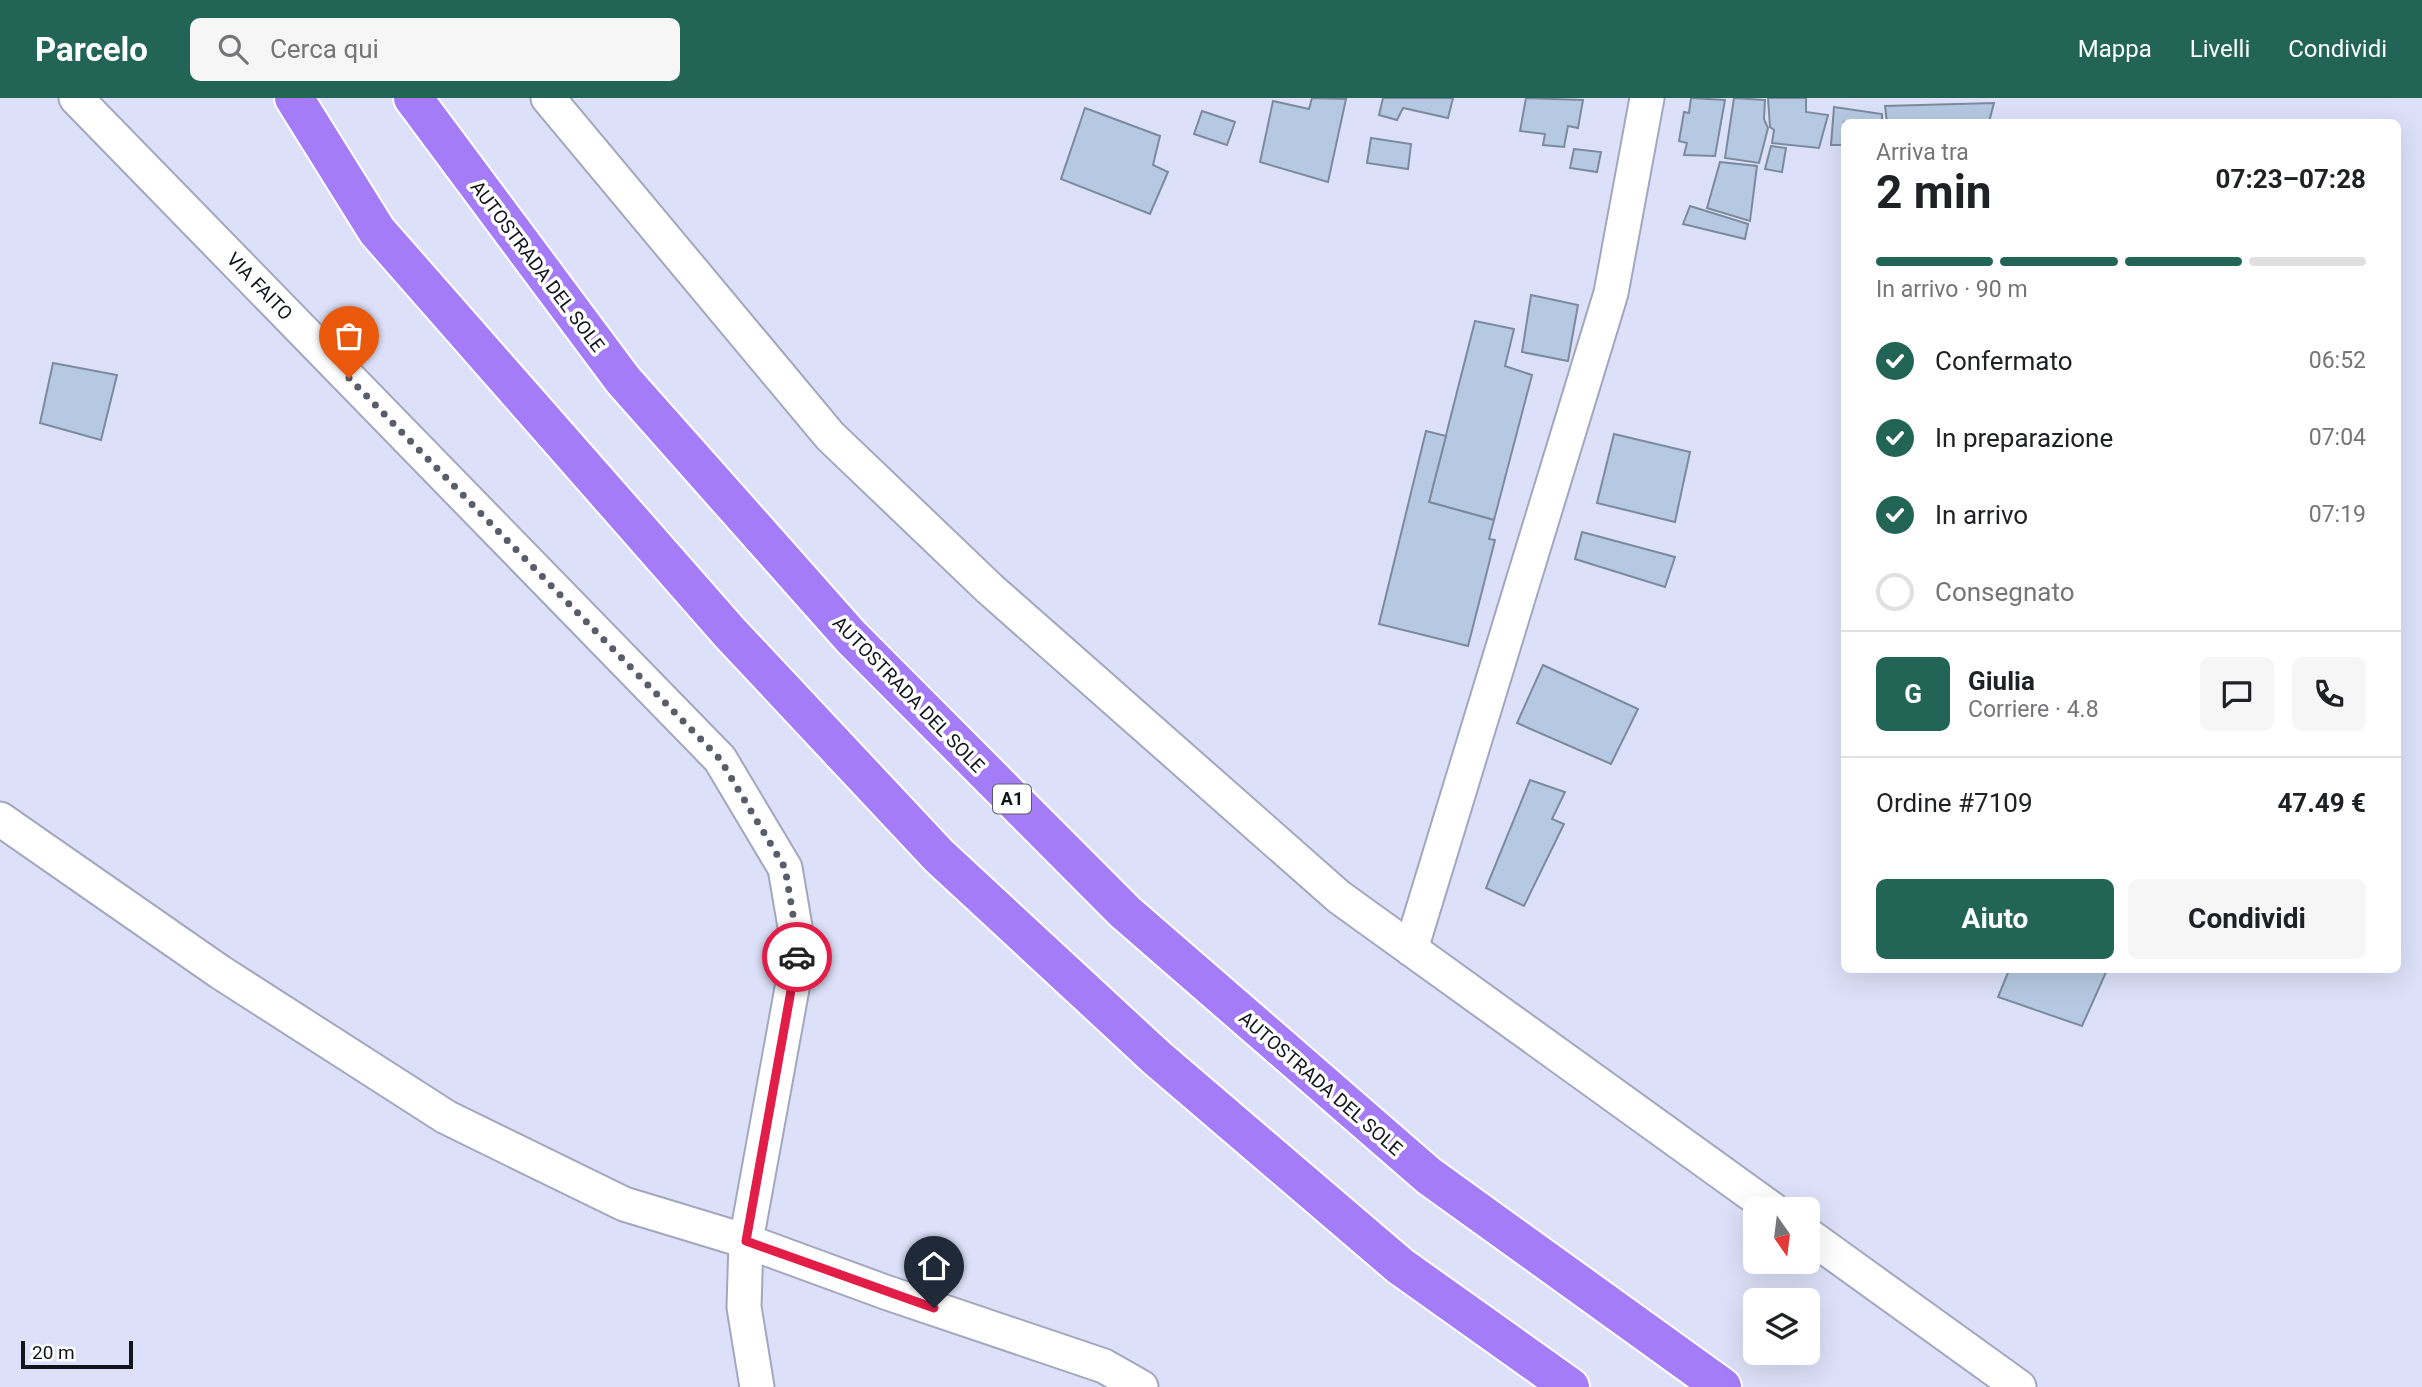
<!DOCTYPE html>
<html lang="it">
<meta charset="utf-8">
<style>
body{margin:0;font-family:Roboto,sans-serif;background:#f6f6f6;color:#202124;height:100vh;display:flex;flex-direction:column;font-size:26px;white-space:nowrap}
*{box-sizing:border-box;margin:0}
p{font-size:23px;color:#757577}
.icon{flex:none;width:38px;height:38px;fill:none;stroke:currentColor;stroke-width:2;stroke-linecap:round;stroke-linejoin:round}
.map{position:relative;flex:1;overflow:hidden}
.panel{position:absolute;left:1841px;top:21px;width:560px;height:854px;display:flex;flex-direction:column;background:#fff;border-radius:10px;box-shadow:0 7px 28px #0002}
.panel>*{flex:none}
.needle{width:46px;rotate:166deg}
.fabs{position:absolute;left:1743px;top:1099px;display:grid;gap:14px}
.fabs a{display:grid;place-items:center;width:77px;height:77px;border-radius:10px;background:#fff;box-shadow:0 7px 28px #0002;font-size:35px}
.scale{position:absolute;left:21px;bottom:18px;width:112px;box-sizing:border-box;padding-left:7px;border:4px solid #12141c;border-top:0;font-size:19px;line-height:24px;white-space:nowrap;color:#12141c;-webkit-text-stroke:5px #fff;paint-order:stroke}
.pin{position:absolute;display:grid;place-items:center;width:60px;height:60px;color:#fff;margin:-72px -30px;border-radius:50% 50% 50% 0;rotate:-45deg;box-shadow:0 0 7px #0007}
.pin .icon{rotate:45deg}
.courier{position:absolute;display:grid;place-items:center;width:70px;height:70px;margin:-35px;border:5px solid #e11d48;border-radius:50%;background:#fff;color:#222;box-shadow:0 2px 9px #0007}
.head em{font-style:normal;font-weight:700}
.head div{display:flex;flex-direction:column-reverse}
.head{display:flex;align-items:center;justify-content:space-between;height:119px;padding:0 35px}
h1{font-size:46px;font-weight:700;line-height:52px}
.bar{display:grid;grid-template-columns:repeat(4,1fr);gap:10px 7px;align-content:center;height:84px;padding:0 35px}
.bar i{height:9px;border-radius:5px;background:#e0e0e0}
.bar .on{background:#226556}
.bar p{grid-column:span 4}
.line{display:flex;align-items:center;gap:18px;padding:0 35px;border-top:2px solid #e0e0e0}
.line div{flex:1}
.round{display:grid;place-items:center;flex:none;width:74px;height:74px;border-radius:10px;background:#f6f6f6}
ol{padding:0 35px;list-style:none}
li{display:flex;align-items:center;gap:21px;height:77px}
li p{margin-inline-start:auto}
li .icon{padding:7px;border-radius:50%;background:#226556;color:#fff;stroke-width:4}
li:last-child{color:#757577}
li i{width:38px;height:38px;border:4px solid #e0e0e0;border-radius:50%}
.action{display:flex;gap:14px;margin-top:auto;padding:14px 35px}
.action a{flex:1;height:80px;border-radius:10px;background:#226556;color:#fff;font-size:28px;font-weight:700;line-height:80px;text-align:center}
.action a+a{background:#f6f6f6;color:#202124}
header{display:flex;align-items:center;gap:42px;box-sizing:border-box;height:98px;padding:0 35px;background:#226556;color:#fff}
header strong{font-size:33px}
nav{display:flex;gap:38px;margin-inline-start:auto;font-size:24px}
.search{width:490px;height:63px;background:#f6f6f6;display:flex;align-items:center;gap:18px;box-sizing:border-box;padding:0 24px;border-radius:10px;color:#757577;font-size:26px}
.map>svg:first-child{display:block}
</style>
<header>
<strong>Parcelo</strong>
<div class="search"><svg class="icon" aria-label="search" viewBox="0 0 24 24"><circle cx="10" cy="10" r="6"/><path d="M15 15l6 6"/></svg>Cerca qui</div>
<nav><a>Mappa</a><a>Livelli</a><a>Condividi</a></nav>
</header>
<div class="map">
<svg width="2422" height="1289" viewBox="0 0 2422 1289">
<rect width="100%" height="100%" fill="#dce1f9"/>
<g fill="#b6c9e2" stroke="#7c8a9e" stroke-width="2">
<path d="M1312,0L1346,1L1328,84L1260,64L1273,3L1309,11Z"/>
<path d="M1383,0H1453L1448,20L1403,10L1397,22L1379,17Z"/>
<path d="M1526,0L1583,2L1578,30L1568,28L1564,49L1543,47L1545,36L1520,33Z"/>
<path d="M1691,0L1725,2L1715,58L1684,57L1687,45L1679,43L1684,14L1689,15Z"/>
<path d="M1734,0L1765,2L1764,21L1768,30L1759,65L1725,60Z"/>
<path d="M1768,0H1806V14L1828,17L1819,50L1772,45L1774,32L1770,29Z"/>
<path d="M1994,5L1989,24H1887L1885,8Z"/>
<path d="M1834,9L1882,16V24H1844V47H1831Z"/>
<path d="M1085,10L1160,38L1153,67L1168,74L1150,116L1061,81Z"/>
<path d="M1202,13L1235,24L1227,47L1194,36Z"/>
<path d="M1371,40L1411,46L1408,71L1367,65Z"/>
<path d="M1771,48L1786,50L1782,74L1765,71Z"/>
<path d="M1574,51L1601,54L1597,74L1570,70Z"/>
<path d="M1720,64L1757,68L1750,123L1707,110Z"/>
<path d="M1690,108L1748,126L1745,141L1683,126Z"/>
<path d="M1531,197L1578,207L1568,263L1522,254Z"/>
<path d="M1475,223L1514,231L1505,268L1532,277L1494,422L1429,404Z"/>
<path d="M53,265L117,277L101,342L40,325Z"/>
<path d="M1426,333L1446,338L1429,404L1494,422L1489,441L1495,442L1468,548L1379,526Z"/>
<path d="M1614,336L1690,354L1675,424L1597,405Z"/>
<path d="M1582,434L1675,459L1665,489L1575,461Z"/>
<path d="M1543,567L1638,611L1611,666L1517,625Z"/>
<path d="M1530,682L1565,694L1552,721L1564,726L1524,808L1486,790Z"/>
<path d="M2009,872H2107L2082,928L1998,899Z"/>
</g>
<g fill="none" stroke-linecap="round" stroke-linejoin="round">
<g stroke="#a2a7be" stroke-width="37">
<g id="minor">
<path d="M76,0L720,661L785,770L799,852L746,1143L744,1209L757,1289"/>
<path d="M548,0L830,338L990,491L1339,799L1772,1111"/>
<path d="M0,721L220,874L446,1019L624,1106L746,1143L885,1194L1104,1268L1141,1289"/>
<path d="M1411,851L1611,195L1647,0"/>
<path d="M1808,1137L2019,1289"/>
</g>
</g>
<g stroke="#fff" stroke-width="42">
<g id="motorway">
<path d="M294,0L377,133L730,535L939,758L1157,960L1400,1168L1570,1289"/>
<path d="M413,0L623,282L851,539L1125,814L1429,1078L1722,1289"/>
</g>
</g>
<use href="#minor" stroke="#fff" stroke-width="33"/>
<use href="#motorway" stroke="#a47cf8" stroke-width="38"/>
</g>
<g fill="none" stroke-linecap="round" stroke-linejoin="round">
<path stroke="#595c69" stroke-width="7" stroke-dasharray="0 12.6" d="M349,280L720,661L785,770L799,852L797,859"/>
<path stroke="#e11d48" stroke-width="9" d="M797,859L746,1143L934,1210"/>
</g>
<g text-anchor="middle" stroke-width="7" stroke-linejoin="round" paint-order="stroke">
<rect fill="#fff" stroke="#595a60" stroke-width="2" x="993" y="686.5" width="38" height="29" rx="5"/>
<g font-size="18" font-weight="bold" fill="#12141c">
<text x="1012" y="707">A1</text>
</g>
<g font-size="19" fill="#12141c" stroke="#fff">
<text transform="translate(538 168) rotate(53)" y="7">AUTOSTRADA DEL SOLE</text>
<text transform="translate(260 188) rotate(46)" y="7">VIA FAITO</text>
<text transform="translate(909 596) rotate(46)" y="7">AUTOSTRADA DEL SOLE</text>
<text transform="translate(1321 985) rotate(41)" y="7">AUTOSTRADA DEL SOLE</text>
</g>
</g>
</svg>
<div class="fabs">
<a><svg class="needle" viewBox="-14 -14 28 28"><path d="M0-13l5 13h-10z" fill="#e53935"/><path d="M0 13l5-13h-10z" fill="#757577"/></svg></a>
<a><svg class="icon" aria-label="layers" viewBox="0 0 24 24"><path d="M12 4l9 5-9 5-9-5zM3 14l9 5 9-5"/></svg></a>
</div>
<div class="scale">20 m</div>
<div class="pin" style="left:349px;top:280px;background:#ea580c"><svg class="icon" aria-label="bag" viewBox="0 0 24 24"><path d="M5 8h14l-1 12H6zM9 8a3 3 0 0 1 6 0"/></svg></div>
<div class="pin" style="left:934px;top:1210px;background:#1f2937"><svg class="icon" aria-label="home" viewBox="0 0 24 24"><path d="M3 11l9-7 9 7M6 9v11h12V9"/></svg></div>
<div class="courier" style="left:797px;top:859px"><svg class="icon" aria-label="car" viewBox="0 0 24 24"><path d="M5 17H2v-5l4-1 3-4h7l3 4 3 1v5h-3M9 17h6M6 11h13"/><circle cx="7" cy="17" r="2"/><circle cx="17" cy="17" r="2"/></svg></div>
<section class="panel">
<div class="head"><div><h1>2 min</h1><p>Arriva tra</p></div><em>07:23–07:28</em></div>
<div class="bar"><i class="on"></i><i class="on"></i><i class="on"></i><i></i><p>In arrivo · 90 m</p></div>
<ol>
<li><svg class="icon" aria-label="check" viewBox="0 0 24 24"><path d="M5 12l5 5 9-10"/></svg>Confermato<p>06:52</p></li>
<li><svg class="icon" aria-label="check" viewBox="0 0 24 24"><path d="M5 12l5 5 9-10"/></svg>In preparazione<p>07:04</p></li>
<li><svg class="icon" aria-label="check" viewBox="0 0 24 24"><path d="M5 12l5 5 9-10"/></svg>In arrivo<p>07:19</p></li>
<li><i></i>Consegnato</li>
</ol>
<div class="line" style="height:126px"><b class="round" style="background:#226556;color:#fff">G</b><div><b>Giulia</b><p>Corriere · 4.8</p></div><a class="round"><svg class="icon" aria-label="chat" viewBox="0 0 24 24"><path d="M4 5h16v11H9l-5 4z"/></svg></a><a class="round"><svg class="icon" aria-label="phone" viewBox="0 0 24 24"><path d="M5 4h4l2 5-3 2q2 4 5 5l2-3 5 2v4C11 20 4 13 5 4z"/></svg></a></div>
<div class="line" style="height:91px"><div>Ordine #7109</div><b>47.49 €</b></div>
<div class="action"><a>Aiuto</a><a>Condividi</a></div>
</section>
</div>
